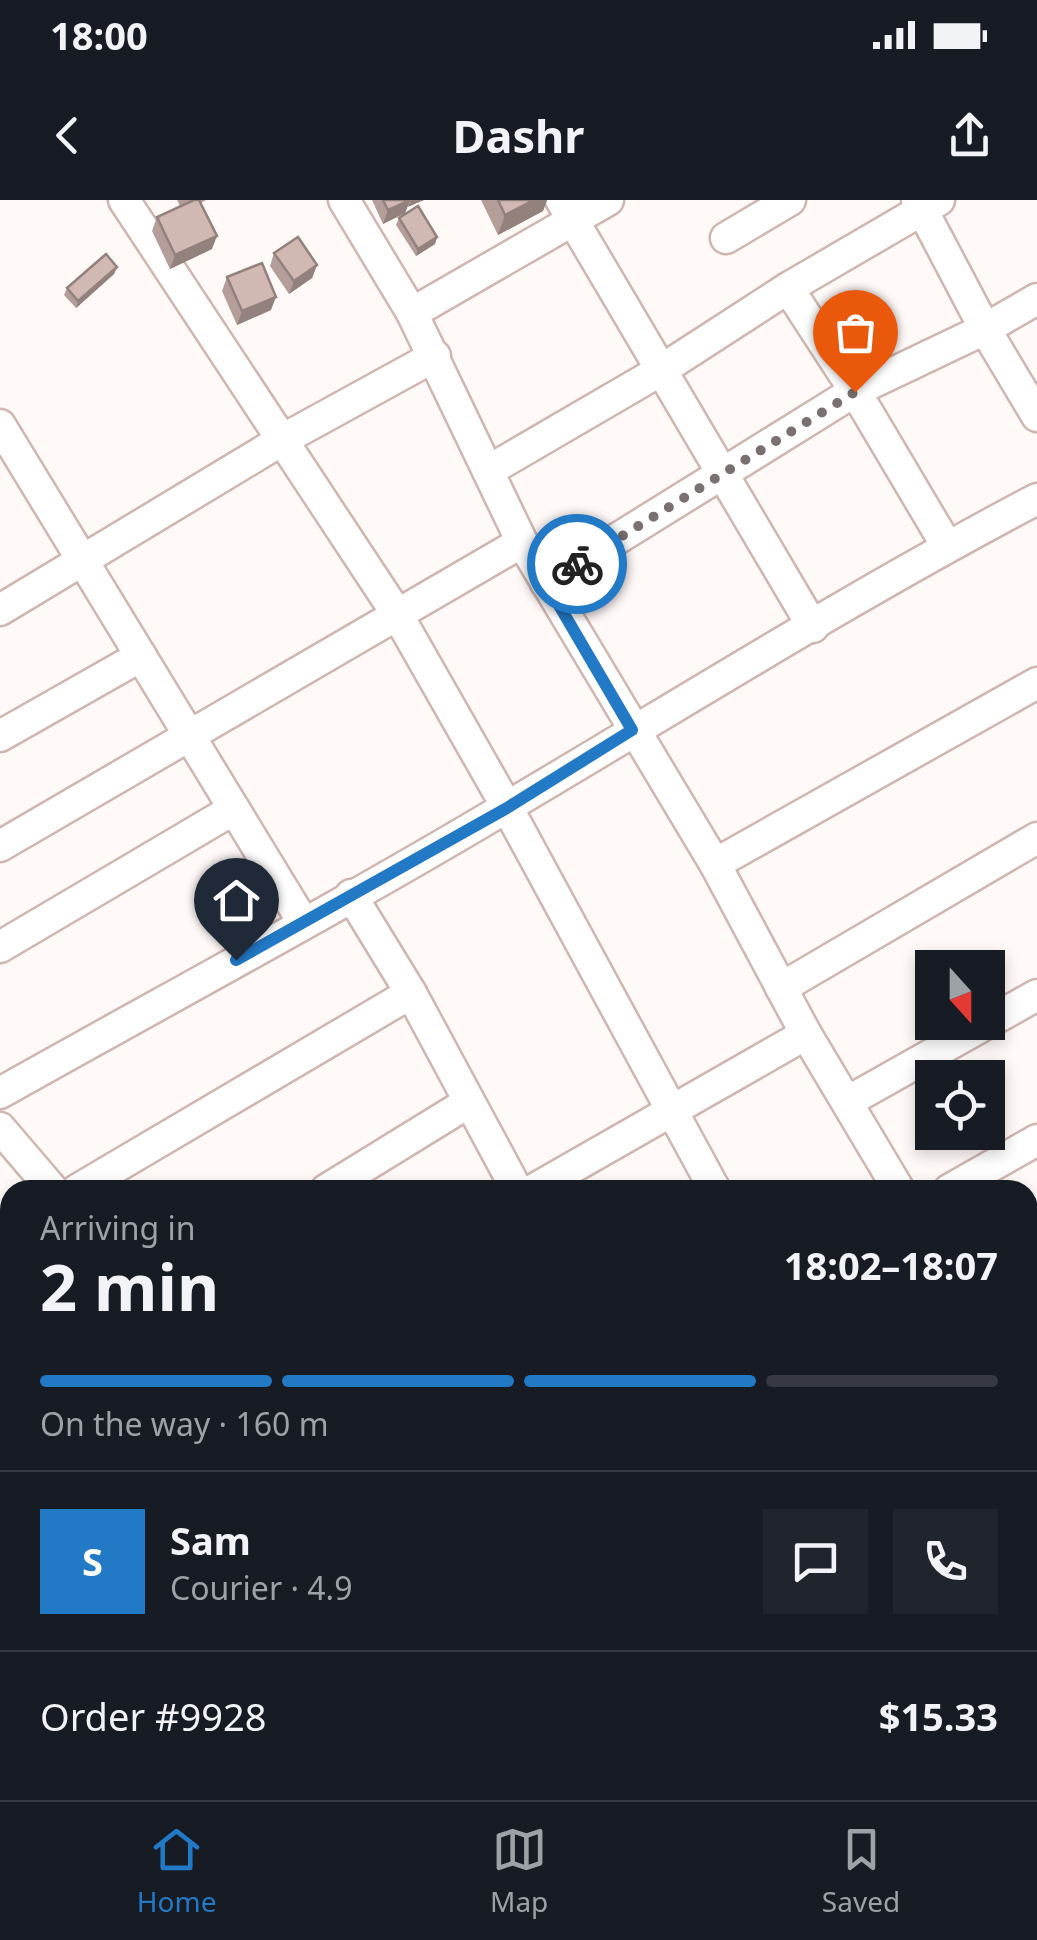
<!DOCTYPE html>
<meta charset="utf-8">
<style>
body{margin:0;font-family:"Noto Sans",sans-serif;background:#20242c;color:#f1f3f6;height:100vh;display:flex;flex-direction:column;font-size:38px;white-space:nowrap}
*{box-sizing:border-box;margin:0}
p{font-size:32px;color:#9ea1a6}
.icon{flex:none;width:55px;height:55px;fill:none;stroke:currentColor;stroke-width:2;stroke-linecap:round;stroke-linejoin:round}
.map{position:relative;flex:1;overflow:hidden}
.drawer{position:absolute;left:0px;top:980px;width:1038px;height:620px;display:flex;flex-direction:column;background:#171b24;border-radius:30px 30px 0 0;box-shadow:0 5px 15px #0003}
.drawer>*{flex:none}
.needle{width:65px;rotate:159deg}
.tools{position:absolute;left:915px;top:750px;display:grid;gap:20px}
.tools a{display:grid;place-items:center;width:90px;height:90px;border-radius:0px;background:#171b24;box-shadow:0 5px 15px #0003;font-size:50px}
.pin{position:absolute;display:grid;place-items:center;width:85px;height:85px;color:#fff;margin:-102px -42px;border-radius:50% 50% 50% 0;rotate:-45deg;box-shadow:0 0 10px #0007}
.pin .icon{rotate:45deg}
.courier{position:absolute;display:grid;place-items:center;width:100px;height:100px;margin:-50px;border:8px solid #2279c6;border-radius:50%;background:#fff;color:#222;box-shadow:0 2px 12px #0007}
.overview em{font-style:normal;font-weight:700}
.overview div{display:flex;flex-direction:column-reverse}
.overview{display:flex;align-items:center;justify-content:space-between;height:170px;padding:0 40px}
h1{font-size:65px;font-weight:700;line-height:75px}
.bar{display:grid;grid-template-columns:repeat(4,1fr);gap:15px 10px;align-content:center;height:120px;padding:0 40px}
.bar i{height:12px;border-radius:8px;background:#363941}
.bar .active{background:#2279c6}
.bar p{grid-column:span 4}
.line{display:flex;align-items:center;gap:25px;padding:0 40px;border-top:2px solid #363941}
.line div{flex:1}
.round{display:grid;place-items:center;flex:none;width:105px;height:105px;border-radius:0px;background:#20242c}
.status{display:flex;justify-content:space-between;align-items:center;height:70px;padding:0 50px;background:#171b24;direction:ltr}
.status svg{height:28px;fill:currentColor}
header{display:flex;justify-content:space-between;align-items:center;height:130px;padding:0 40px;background:#171b24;font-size:45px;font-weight:700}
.tabs{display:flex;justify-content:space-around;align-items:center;height:140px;border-top:2px solid #363941;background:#171b24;font-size:28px;color:#9ea1a6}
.tabs a{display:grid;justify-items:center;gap:5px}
.tabs .active{color:#2279c6}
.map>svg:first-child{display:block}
</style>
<div class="status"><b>18:00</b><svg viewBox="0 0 49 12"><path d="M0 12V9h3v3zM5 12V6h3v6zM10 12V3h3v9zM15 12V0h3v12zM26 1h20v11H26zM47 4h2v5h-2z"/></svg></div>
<header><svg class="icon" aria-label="back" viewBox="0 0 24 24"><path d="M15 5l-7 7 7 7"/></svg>Dashr<svg class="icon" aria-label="share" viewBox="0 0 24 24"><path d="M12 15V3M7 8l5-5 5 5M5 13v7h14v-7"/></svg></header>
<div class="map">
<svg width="1037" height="1600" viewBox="0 0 1037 1600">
<rect width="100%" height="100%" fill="#fff9f8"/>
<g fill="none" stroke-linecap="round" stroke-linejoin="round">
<g stroke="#d0b6b0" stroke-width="35">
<g id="minor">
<path d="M124,0L397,414L507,607L715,990"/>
<path d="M344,0L412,113L522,342L715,664L806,834L899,990"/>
<path d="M561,0L813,427"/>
<path d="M917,0L985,129L1037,216"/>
<path d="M726,38L790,0"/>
<path d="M788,88L855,191L947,346"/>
<path d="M412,113L608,0"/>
<path d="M0,225L303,722"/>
<path d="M488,271L663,169L788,88L939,0"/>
<path d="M546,383L855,191L985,129L1037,99"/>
<path d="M0,410L282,240L435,156"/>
<path d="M0,536L141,456"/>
<path d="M0,646L522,342"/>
<path d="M715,664L1037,483"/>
<path d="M351,695L411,793L517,990"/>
<path d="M0,747L234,609"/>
<path d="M781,788L1037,638"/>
<path d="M0,893C169,798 341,706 507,607C683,503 856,394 1037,299"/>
<path d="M847,902L1037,795"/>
<path d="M0,928L53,990"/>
<path d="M77,990L411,793"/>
<path d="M326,990L469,902"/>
<path d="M533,990L806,834"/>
<path d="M949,990L1037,940"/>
<path d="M0,1036L10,1030"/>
<path d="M1028,1196L1037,1210"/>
<path d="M1028,1240L1037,1235"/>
<path d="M1028,1435L1037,1429"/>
<path d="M272,1590L278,1600"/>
<path d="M548,1590L556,1600"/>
<path d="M847,1590L853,1600"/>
<path d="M44,1600L62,1590"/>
<path d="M168,1600L186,1590"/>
<path d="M756,1600L773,1590"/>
</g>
</g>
<use href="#minor" stroke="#fff" stroke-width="30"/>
</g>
<g fill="#b59e99">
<path d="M177,0H206L201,3L212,49L170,69L152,31L157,17L180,6Z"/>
<path d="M372,0H424L408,6L405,13L383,24Z"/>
<path d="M481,0H547L543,11L498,35Z"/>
<path d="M399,18L437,37L435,44L416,56L396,25Z"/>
<path d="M274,53L317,65L312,78L289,94L270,66Z"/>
<path d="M117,67L114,74L76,108L64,95L67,88Z"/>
<path d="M227,77L271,110L237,125L222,91Z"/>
</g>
<g fill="#93817d">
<path d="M410,0L405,13L383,24L388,10Z"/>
<path d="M411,0H424L408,7Z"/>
<path d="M534,0H547L543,11L498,35L505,15Z"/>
<path d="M217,36L212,49L170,69L175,55Z"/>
<path d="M437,37L435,44L416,56L418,49Z"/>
<path d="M317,65L312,78L289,94L294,81Z"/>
<path d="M117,67L114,74L76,108L78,101Z"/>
<path d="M276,97L271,110L237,125L242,111Z"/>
</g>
<g fill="#d2b8b2" stroke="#93817d" stroke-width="2.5">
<path d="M194,0H199L217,36L175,55L157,17Z"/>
<path d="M383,0H410L388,10Z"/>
<path d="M498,0H534L505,15Z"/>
<path d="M418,6L437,37L418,49L399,18Z"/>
<path d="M298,37L317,65L294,81L274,53Z"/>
<path d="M106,54L117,67L78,101L67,88Z"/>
<path d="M262,63L276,97L242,111L227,77Z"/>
</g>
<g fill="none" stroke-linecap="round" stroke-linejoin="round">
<path stroke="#79706f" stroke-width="10" stroke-dasharray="0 18" d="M577,364L855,192"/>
<path stroke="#2279c6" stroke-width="12" d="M236,760L507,608L632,530L546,383L577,364"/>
</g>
</svg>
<div class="tools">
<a><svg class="needle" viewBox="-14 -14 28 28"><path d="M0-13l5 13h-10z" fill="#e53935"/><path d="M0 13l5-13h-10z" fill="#9ea1a6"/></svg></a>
<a><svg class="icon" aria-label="locate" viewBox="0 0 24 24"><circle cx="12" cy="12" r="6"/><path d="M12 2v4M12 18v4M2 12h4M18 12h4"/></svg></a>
</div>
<div class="pin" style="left:855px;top:192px;background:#ea580c"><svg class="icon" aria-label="bag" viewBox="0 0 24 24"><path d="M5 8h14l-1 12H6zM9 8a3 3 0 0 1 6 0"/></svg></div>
<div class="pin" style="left:236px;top:760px;background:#1f2937"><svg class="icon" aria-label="home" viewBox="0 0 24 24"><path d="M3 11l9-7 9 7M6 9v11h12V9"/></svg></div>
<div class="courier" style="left:577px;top:364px"><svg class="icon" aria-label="bike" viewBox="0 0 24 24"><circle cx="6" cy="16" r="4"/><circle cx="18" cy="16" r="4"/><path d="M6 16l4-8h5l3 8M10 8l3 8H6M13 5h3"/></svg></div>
<section class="drawer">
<div class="overview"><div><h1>2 min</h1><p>Arriving in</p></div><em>18:02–18:07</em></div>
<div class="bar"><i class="active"></i><i class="active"></i><i class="active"></i><i></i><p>On the way · 160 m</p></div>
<div class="line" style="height:180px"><b class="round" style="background:#2279c6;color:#fff">S</b><div><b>Sam</b><p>Courier · 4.9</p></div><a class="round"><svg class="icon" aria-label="chat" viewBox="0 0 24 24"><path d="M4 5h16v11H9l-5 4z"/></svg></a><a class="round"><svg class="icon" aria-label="phone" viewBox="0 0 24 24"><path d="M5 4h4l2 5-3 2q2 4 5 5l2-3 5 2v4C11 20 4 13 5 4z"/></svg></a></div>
<div class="line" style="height:130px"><div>Order #9928</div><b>$15.33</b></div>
</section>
</div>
<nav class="tabs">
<a class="active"><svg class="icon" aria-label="home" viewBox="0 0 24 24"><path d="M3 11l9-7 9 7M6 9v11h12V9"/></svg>Home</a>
<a><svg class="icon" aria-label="map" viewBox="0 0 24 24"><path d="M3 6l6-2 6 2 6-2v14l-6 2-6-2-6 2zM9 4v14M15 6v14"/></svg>Map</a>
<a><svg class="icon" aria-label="saved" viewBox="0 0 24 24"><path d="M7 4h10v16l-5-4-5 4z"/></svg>Saved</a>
</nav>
